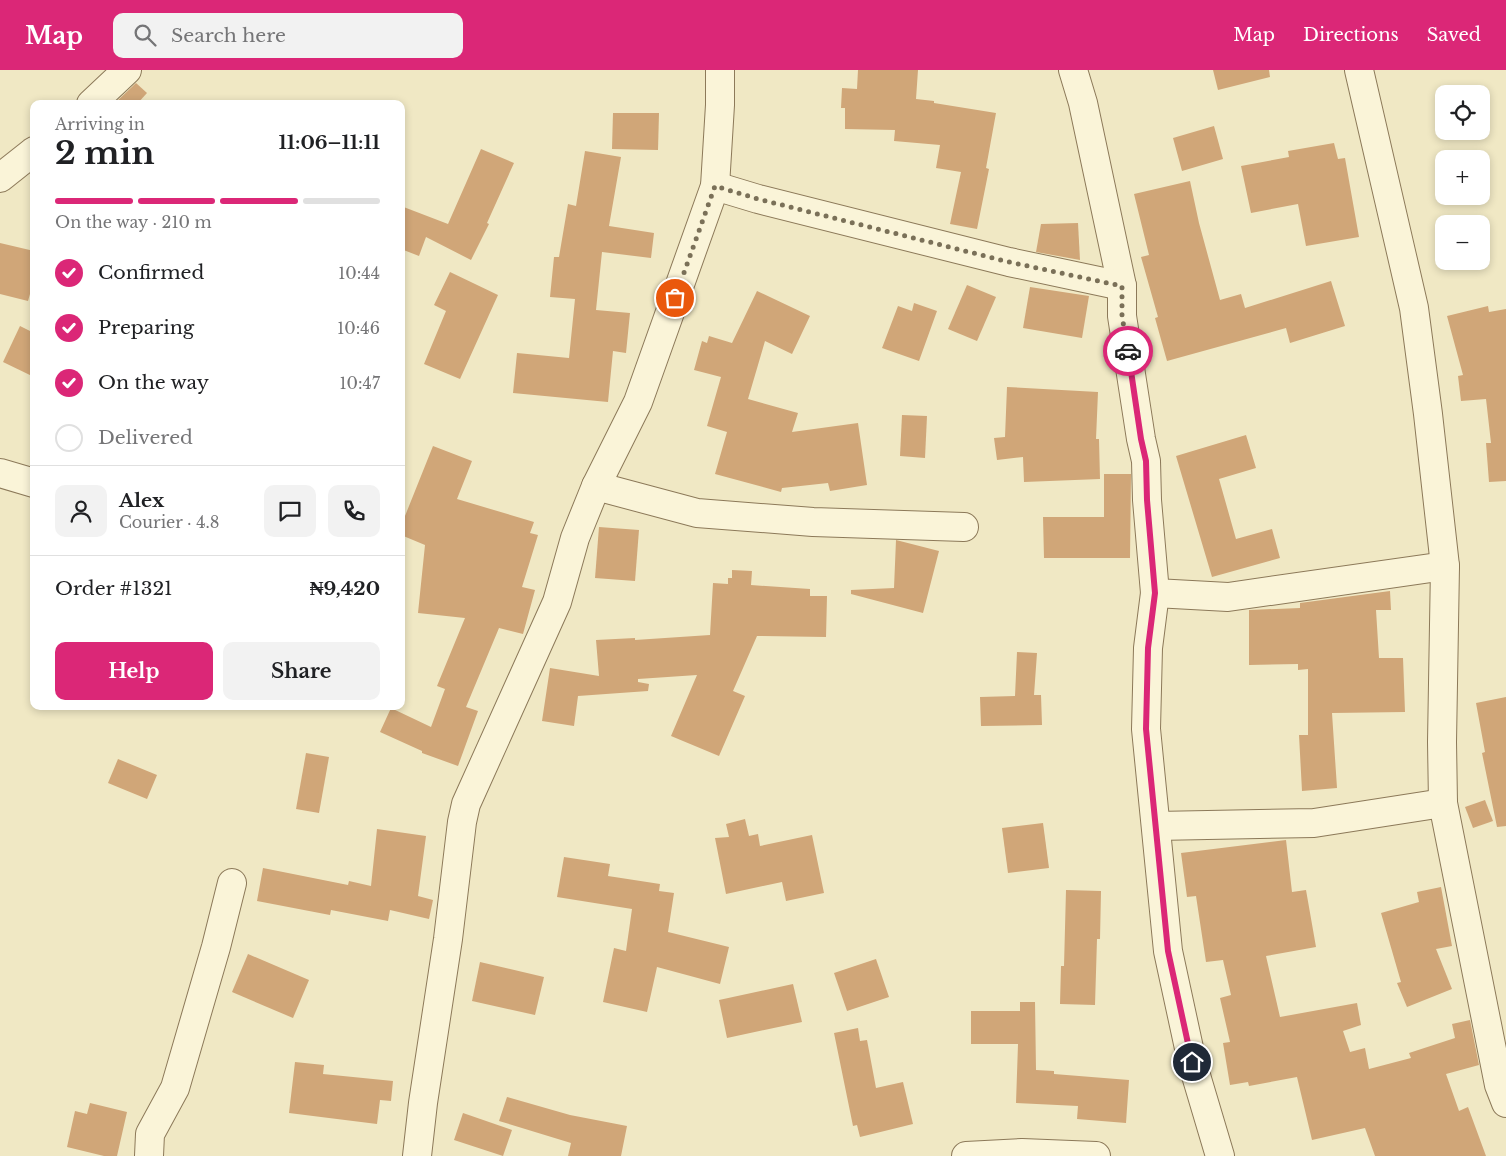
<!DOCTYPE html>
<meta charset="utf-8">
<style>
body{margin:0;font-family:"Libre Baskerville",serif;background:#f2f2f2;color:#202124;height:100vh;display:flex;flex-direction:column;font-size:19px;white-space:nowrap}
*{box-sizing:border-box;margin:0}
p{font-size:16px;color:#757577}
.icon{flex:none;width:28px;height:28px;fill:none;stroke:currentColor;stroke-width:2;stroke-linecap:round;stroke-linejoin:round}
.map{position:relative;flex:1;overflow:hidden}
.details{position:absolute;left:30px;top:30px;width:375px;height:610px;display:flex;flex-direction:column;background:#fff;border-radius:10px;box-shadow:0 2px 8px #0003}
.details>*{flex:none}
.fabs{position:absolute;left:1435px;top:15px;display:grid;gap:10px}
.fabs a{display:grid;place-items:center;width:55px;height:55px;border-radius:10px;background:#fff;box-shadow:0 2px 8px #0003;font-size:25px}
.pin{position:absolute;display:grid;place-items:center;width:42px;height:42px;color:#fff;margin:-21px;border:2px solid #fff;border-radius:50%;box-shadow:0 1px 5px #0007}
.courier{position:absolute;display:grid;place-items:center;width:50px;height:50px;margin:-25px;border:4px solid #db2777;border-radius:50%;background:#fff;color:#222;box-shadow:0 1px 6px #0007}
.headline em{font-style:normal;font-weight:700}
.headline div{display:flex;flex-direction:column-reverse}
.headline{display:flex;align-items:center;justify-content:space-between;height:85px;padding:0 25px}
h1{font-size:32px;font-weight:700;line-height:38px}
.bar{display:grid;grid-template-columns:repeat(4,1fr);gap:8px 5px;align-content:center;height:60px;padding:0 25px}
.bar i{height:6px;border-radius:4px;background:#e0e0e0}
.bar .current{background:#db2777}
.bar p{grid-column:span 4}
.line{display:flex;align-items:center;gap:12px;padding:0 25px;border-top:1px solid #e0e0e0}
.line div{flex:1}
.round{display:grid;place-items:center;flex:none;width:52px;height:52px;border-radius:10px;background:#f2f2f2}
ol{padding:0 25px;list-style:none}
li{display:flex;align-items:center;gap:15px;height:55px}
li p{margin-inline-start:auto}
li .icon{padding:5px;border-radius:50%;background:#db2777;color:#fff;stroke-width:4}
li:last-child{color:#757577}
li i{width:28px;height:28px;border:2px solid #e0e0e0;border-radius:50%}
.action{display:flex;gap:10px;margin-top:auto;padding:10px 25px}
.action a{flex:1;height:58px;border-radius:10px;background:#db2777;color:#fff;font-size:20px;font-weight:700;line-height:58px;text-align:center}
.action a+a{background:#f2f2f2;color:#202124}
header{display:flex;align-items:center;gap:30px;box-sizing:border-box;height:70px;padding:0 25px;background:#db2777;color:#fff}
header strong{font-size:24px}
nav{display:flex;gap:28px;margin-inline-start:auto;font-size:18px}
.search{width:350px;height:45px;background:#f2f2f2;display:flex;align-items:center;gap:12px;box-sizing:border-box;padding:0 18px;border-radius:10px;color:#757577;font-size:19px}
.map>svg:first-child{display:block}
</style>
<header>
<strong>Map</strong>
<div class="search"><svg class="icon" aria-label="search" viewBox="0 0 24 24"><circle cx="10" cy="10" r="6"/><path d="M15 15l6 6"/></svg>Search here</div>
<nav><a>Map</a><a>Directions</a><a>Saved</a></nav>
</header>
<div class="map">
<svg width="1506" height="1086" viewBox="0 0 1506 1086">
<rect width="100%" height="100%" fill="#f0e8c4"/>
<g fill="#d0a678">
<path d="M858,0H918L916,29L934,31V33L996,43L986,98L989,99L977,159L950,154L961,102L936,98L940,75L894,71L895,60L845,59V38H841L842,18L857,19Z"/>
<path d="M1213,0H1269L1270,7L1218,20Z"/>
<path d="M136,13L147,23L137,34H114Z"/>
<path d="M613,43H659L658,80L612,79Z"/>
<path d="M1214,56L1223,89L1182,101L1173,68Z"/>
<path d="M1334,73L1338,89L1345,88L1359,167L1306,176L1298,134L1251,143L1241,96L1289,87L1288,81Z"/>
<path d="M481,79L514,93L487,153L489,154L471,190L426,167L419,186L401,179V136L448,154Z"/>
<path d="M585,81L621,87L609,156L654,163L651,188L602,182L596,240L630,243L626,283L613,281L608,332L513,323L517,283L569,288L575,229L550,227L554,187H559L568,134L576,136Z"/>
<path d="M1190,111L1199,153L1220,230L1241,224L1245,238L1331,211L1345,256L1290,273L1286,258L1167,291L1155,248L1158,247L1141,187L1149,185L1134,124Z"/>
<path d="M1078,153L1080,190L1036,182L1041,154Z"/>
<path d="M0,173L34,181V210L28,231L0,224Z"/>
<path d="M450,202L498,225L460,309L424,294L446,241L434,235Z"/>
<path d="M967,215L996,227L977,271L948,259Z"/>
<path d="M1030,217L1089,226L1082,268L1023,258Z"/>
<path d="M757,221L810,246L792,284L765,271L748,329L798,343L792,362L858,353L867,415L830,421L828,413L782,418L781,422L715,404L727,362L707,356L721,307L694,300L702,271L707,273L709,266L732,273Z"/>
<path d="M914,233L937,241L919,291L882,278L898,236L912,241Z"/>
<path d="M1488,236L1489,242L1506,239V411L1489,412L1486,373H1491L1486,329L1461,331L1458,306L1463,305L1447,246Z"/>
<path d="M20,256L34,263V307L3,292Z"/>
<path d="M1007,317L1098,322L1096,369H1099L1100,409L1024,412L1023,387L997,390L994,368L1005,367Z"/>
<path d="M902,345L927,346L925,388L900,386Z"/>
<path d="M1246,365L1256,398L1219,409L1236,469L1272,459L1280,488L1212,507L1176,386Z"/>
<path d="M433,376L472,391L457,429L534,452L530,463L538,465L522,517L535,520L523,564L499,558L466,637L478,641L458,696L422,683V681L380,662L391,638L431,657L445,619L437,616L465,548L418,543L425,475L401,465V456Z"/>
<path d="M1104,404H1131L1130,488H1044L1043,447H1104Z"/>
<path d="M599,457L639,460L635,511L595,508Z"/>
<path d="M896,470L939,481L923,543L851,524V520L894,518Z"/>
<path d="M732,500L752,501L751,515L810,519V526H827L826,567L757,566L733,621L745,626L719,686L671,666L697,605L638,609V612L649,614L648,621L578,626L574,656L542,651L550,598L599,606L596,570L635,568V570L710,565L713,513L728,514V508H732Z"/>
<path d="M1390,521L1391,540H1376L1379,588H1403L1405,642L1332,643L1337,718L1302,721L1299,665H1308V599L1298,600V594L1249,595V540L1300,538V533Z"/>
<path d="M1017,582L1037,583L1034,625H1041L1042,655L981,656L980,627L1015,626Z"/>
<path d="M1506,627V756L1497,757L1482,683L1485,682L1476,633Z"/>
<path d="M306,683L329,687L319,743L296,739Z"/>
<path d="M118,689L157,705L147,729L108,713Z"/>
<path d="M1485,730L1493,751L1473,758L1465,737Z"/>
<path d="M745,749L749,766L758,764L760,776L812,765L824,823L786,831L782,812L726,824L715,768L729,767L726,754Z"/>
<path d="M1043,753L1049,798L1008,803L1002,758Z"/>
<path d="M377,759L426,766L418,826L433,830L429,849L390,840L388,851L331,840L330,845L257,831L263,798L348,815L349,811L371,816Z"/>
<path d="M1286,770L1292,822L1306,820L1316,877L1266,886L1280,947L1357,933L1361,955L1343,961L1350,982L1365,978L1369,999L1411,988L1409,983L1455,968L1452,954L1470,950L1479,995L1446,1004L1459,1041L1468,1037L1486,1086H1375L1365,1058L1312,1070L1297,1007L1249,1016L1248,1012L1230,1015L1223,973L1230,972L1220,928L1231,925L1223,890L1206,892L1196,826L1187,827L1181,783Z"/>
<path d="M564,787L610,794L608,806L660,814L659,821L674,823L668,862L729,877L720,914L657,897L647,942L603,932L614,878L626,881L632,839L557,827Z"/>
<path d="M1441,817L1452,876L1436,879L1452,919L1407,937L1397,913L1401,912L1381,843L1419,832L1417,822Z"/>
<path d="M1066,820L1101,821L1100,869H1097L1095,935L1060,934L1061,896H1064Z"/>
<path d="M248,884L309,910L293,948L232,922Z"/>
<path d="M876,889L889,927L847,941L834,903Z"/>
<path d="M480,892L544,907L535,945L472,931Z"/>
<path d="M793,914L802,952L727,968L719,930Z"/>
<path d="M1020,932H1035L1036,1000L1054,1001V1004L1129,1010L1126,1053L1077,1049L1078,1036L1016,1033L1018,974H971V941H1020Z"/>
<path d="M858,958L860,971L867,970L876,1018L903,1012L913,1054L860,1067L857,1055L853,1056L834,963Z"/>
<path d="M295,992L324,995L323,1004L393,1011L391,1031L380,1030L377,1054L289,1043Z"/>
<path d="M507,1027L570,1045L627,1056L621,1086H568L571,1073L499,1051Z"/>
<path d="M90,1033L127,1042L117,1086H104L67,1077L75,1041L87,1044Z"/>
<path d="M463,1043L512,1060L503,1086L454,1070Z"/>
</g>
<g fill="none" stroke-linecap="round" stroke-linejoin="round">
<g stroke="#8c7959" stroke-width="30">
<g id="minor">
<path d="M1073,0L1083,33L1122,216V246L1141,369L1146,391L1147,430L1155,523L1228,527L1445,496"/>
<path d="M91,34L127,0"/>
<path d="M0,108L34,81"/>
<path d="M715,116L758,129L1009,192L1122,216"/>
<path d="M0,403L34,413"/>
<path d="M596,416L697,443L813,452L964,457"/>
<path d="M1155,523L1148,578L1146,659L1168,881L1192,992L1220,1086"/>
<path d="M1156,756L1314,753L1443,733"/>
<path d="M149,1086L150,1064L175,1018L216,877L232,813"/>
<path d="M417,1086L423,1033L448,869L462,752L466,734L557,532L575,468L596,416L638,332L715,116L720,35V0"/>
<path d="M966,1086L1022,1083L1096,1086"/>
</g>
</g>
<g stroke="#8c7959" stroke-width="30">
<path id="tertiary" d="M1359,0L1414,238L1428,344L1445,496L1442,672L1443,733L1499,1015L1506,1033"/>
</g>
<use href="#minor" stroke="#faf4d8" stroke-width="28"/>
<use href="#tertiary" stroke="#faf4d8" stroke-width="28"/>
</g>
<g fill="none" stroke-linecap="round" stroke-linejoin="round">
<path stroke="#7a7058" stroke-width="5" stroke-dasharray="0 9" d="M675,228L715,116L758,129L1009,192L1122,216V246L1128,281"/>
<path stroke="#db2777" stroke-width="6" d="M1128,281L1141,369L1146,391L1147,430L1155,523L1148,578L1146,659L1168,881L1192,992"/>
</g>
</svg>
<div class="fabs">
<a><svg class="icon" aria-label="locate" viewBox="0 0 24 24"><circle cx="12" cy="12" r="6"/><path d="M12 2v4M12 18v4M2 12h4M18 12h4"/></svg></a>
<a>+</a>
<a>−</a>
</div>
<div class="pin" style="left:675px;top:228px;background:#ea580c"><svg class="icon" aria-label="bag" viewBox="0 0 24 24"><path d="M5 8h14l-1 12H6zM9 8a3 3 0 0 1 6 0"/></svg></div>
<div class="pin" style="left:1192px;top:992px;background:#1f2937"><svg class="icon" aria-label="home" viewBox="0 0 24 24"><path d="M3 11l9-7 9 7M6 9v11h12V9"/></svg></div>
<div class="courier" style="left:1128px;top:281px"><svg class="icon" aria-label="car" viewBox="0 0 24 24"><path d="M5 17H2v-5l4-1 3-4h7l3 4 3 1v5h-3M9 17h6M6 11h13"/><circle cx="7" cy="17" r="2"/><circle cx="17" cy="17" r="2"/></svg></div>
<section class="details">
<div class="headline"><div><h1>2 min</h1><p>Arriving in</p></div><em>11:06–11:11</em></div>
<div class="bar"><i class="current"></i><i class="current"></i><i class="current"></i><i></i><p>On the way · 210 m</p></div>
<ol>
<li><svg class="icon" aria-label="check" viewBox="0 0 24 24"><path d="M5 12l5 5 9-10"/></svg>Confirmed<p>10:44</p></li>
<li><svg class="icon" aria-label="check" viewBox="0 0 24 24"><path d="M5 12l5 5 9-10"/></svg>Preparing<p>10:46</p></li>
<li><svg class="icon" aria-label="check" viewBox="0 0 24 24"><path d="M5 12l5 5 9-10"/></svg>On the way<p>10:47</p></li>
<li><i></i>Delivered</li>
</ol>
<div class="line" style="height:90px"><a class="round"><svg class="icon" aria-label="person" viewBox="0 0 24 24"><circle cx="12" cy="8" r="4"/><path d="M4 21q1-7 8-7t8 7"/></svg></a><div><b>Alex</b><p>Courier · 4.8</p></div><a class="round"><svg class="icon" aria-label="chat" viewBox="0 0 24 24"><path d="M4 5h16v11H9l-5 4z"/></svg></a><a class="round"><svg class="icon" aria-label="phone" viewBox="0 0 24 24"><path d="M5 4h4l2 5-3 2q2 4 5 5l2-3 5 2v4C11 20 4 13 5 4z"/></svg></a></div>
<div class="line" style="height:65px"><div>Order #1321</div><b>₦9,420</b></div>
<div class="action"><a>Help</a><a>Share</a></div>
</section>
</div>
